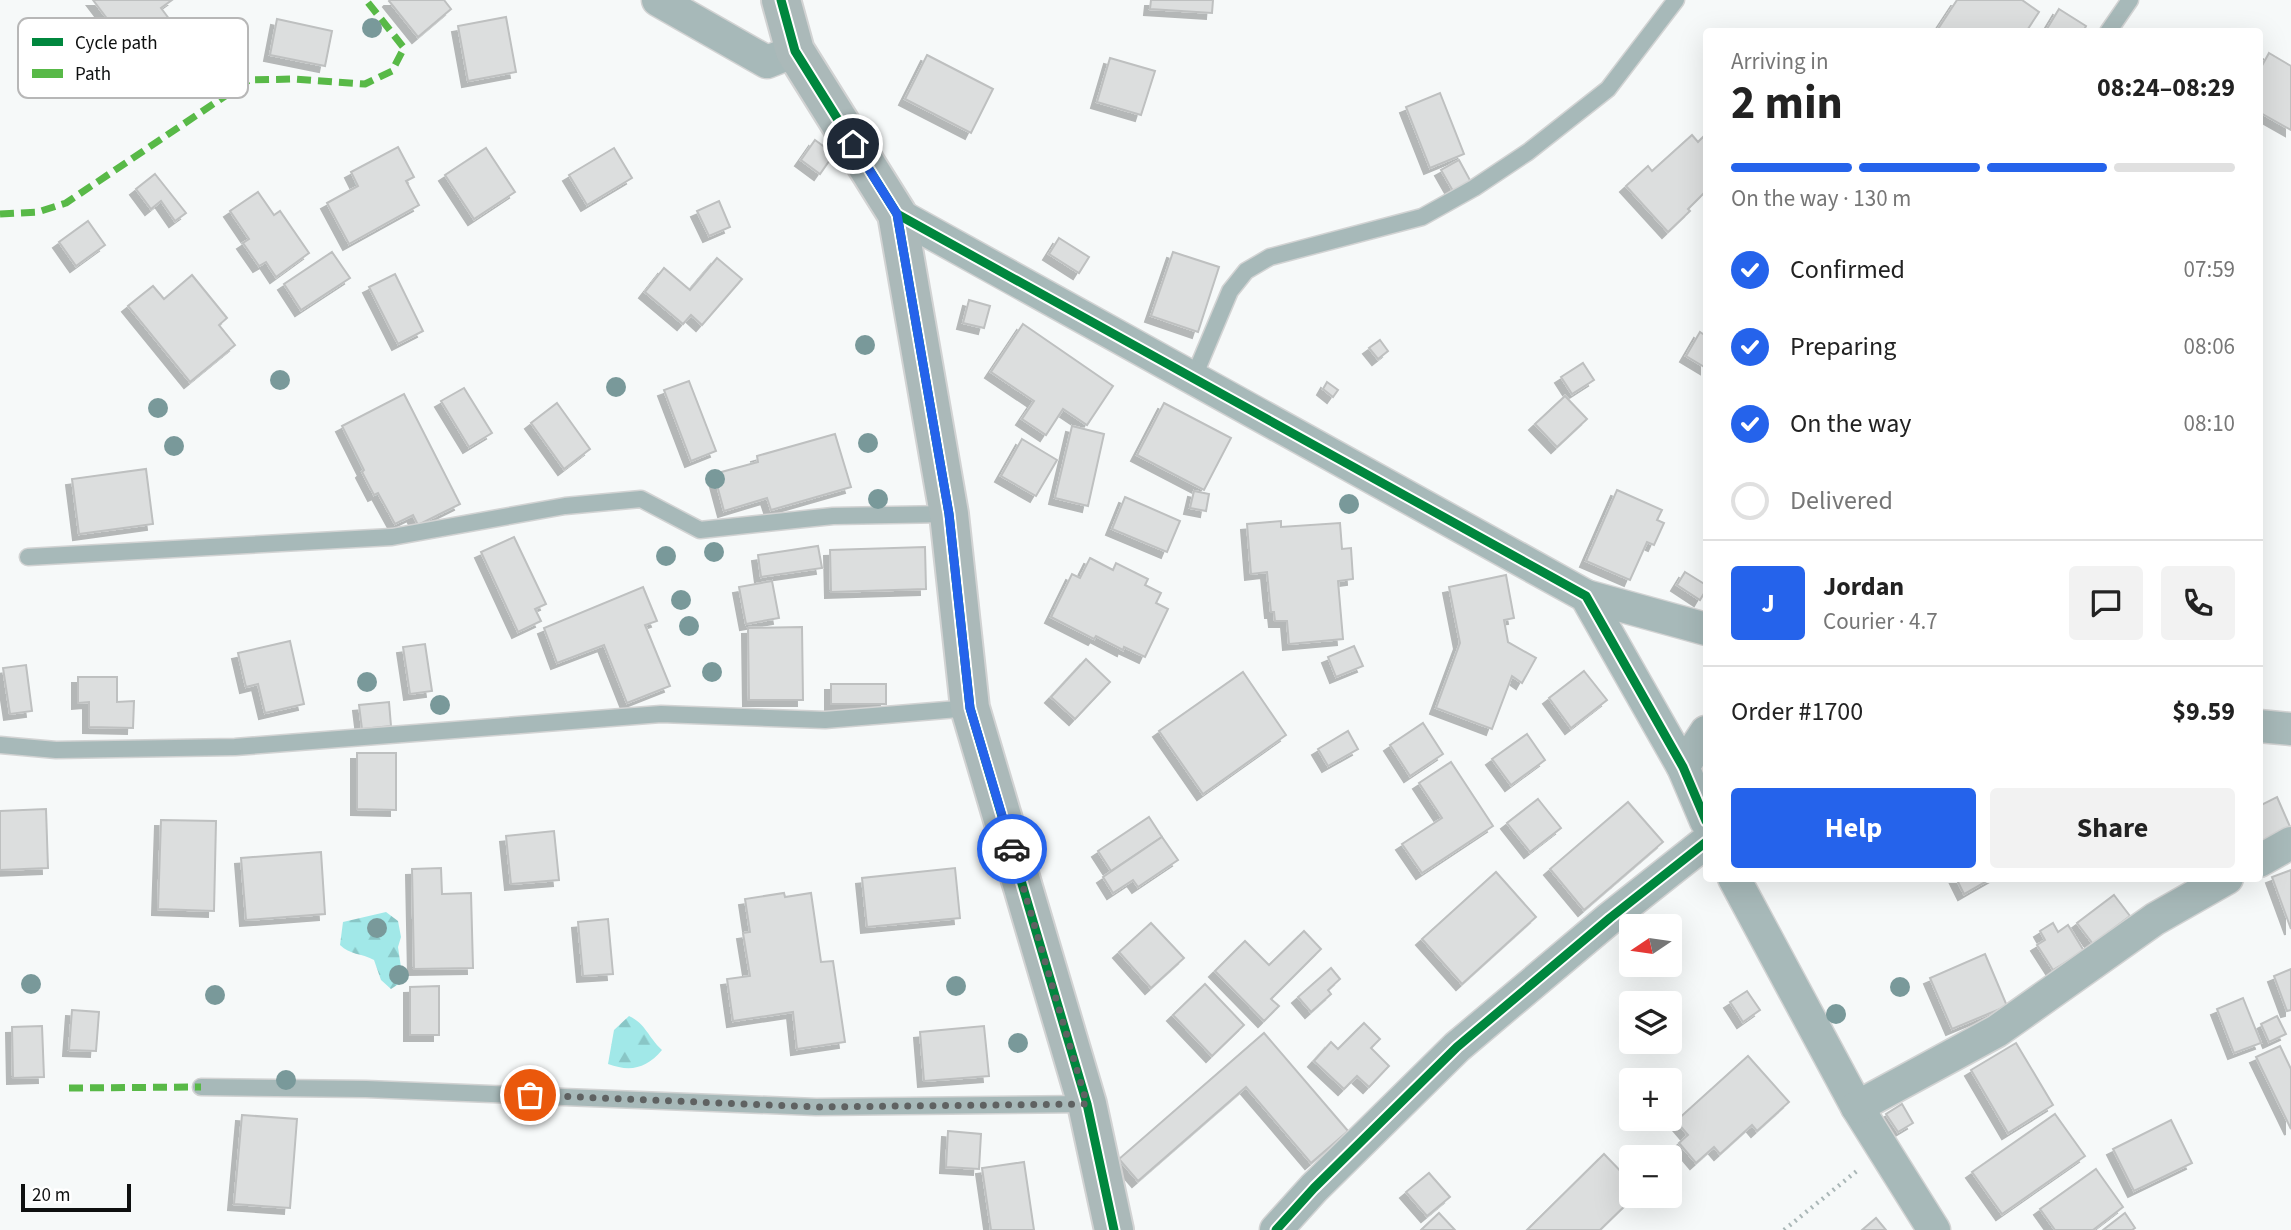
<!DOCTYPE html>
<meta charset="utf-8">
<style>
body{margin:0;font-family:"Source Sans 3",sans-serif;background:#f2f2f2;color:#222;height:100vh;display:flex;flex-direction:column;font-size:26px;white-space:nowrap}
*{box-sizing:border-box;margin:0}
p{font-size:23px;color:#767676}
.icon{flex:none;width:38px;height:38px;fill:none;stroke:currentColor;stroke-width:2;stroke-linecap:round;stroke-linejoin:round}
.map{position:relative;flex:1;overflow:hidden}
.side{position:absolute;left:1703px;top:28px;width:560px;height:854px;display:flex;flex-direction:column;background:#fff;border-radius:7px;box-shadow:0 7px 28px #0002}
.side>*{flex:none}
.needle{width:46px;rotate:257deg}
.buttons{position:absolute;left:1619px;top:914px;display:grid;gap:14px}
.buttons a{display:grid;place-items:center;width:63px;height:63px;border-radius:7px;background:#fff;box-shadow:0 7px 28px #0002;font-size:35px}
.scale{position:absolute;left:21px;bottom:18px;width:110px;box-sizing:border-box;padding-left:7px;border:4px solid #0e1010;border-top:0;font-size:19px;line-height:24px;white-space:nowrap;color:#0e1010;-webkit-text-stroke:5px #fff;paint-order:stroke}
.pin{position:absolute;display:grid;place-items:center;width:60px;height:60px;color:#fff;margin:-30px;border:4px solid #fff;border-radius:50%;box-shadow:0 2px 7px #0007}
.courier{position:absolute;display:grid;place-items:center;width:70px;height:70px;margin:-35px;border:5px solid #2563eb;border-radius:50%;background:#fff;color:#222;box-shadow:0 2px 9px #0007}
.summary em{font-style:normal;font-weight:700}
.summary div{display:flex;flex-direction:column-reverse}
.summary{display:flex;align-items:center;justify-content:space-between;height:119px;padding:0 28px}
h1{font-size:46px;font-weight:700;line-height:52px}
.bar{display:grid;grid-template-columns:repeat(4,1fr);gap:10px 7px;align-content:center;height:84px;padding:0 28px}
.bar i{height:9px;border-radius:5px;background:#e0e0e0}
.bar .current{background:#2563eb}
.bar p{grid-column:span 4}
.line{display:flex;align-items:center;gap:18px;padding:0 28px;border-top:2px solid #e0e0e0}
.line div{flex:1}
.round{display:grid;place-items:center;flex:none;width:74px;height:74px;border-radius:7px;background:#f2f2f2}
ol{padding:0 28px;list-style:none}
li{display:flex;align-items:center;gap:21px;height:77px}
li p{margin-inline-start:auto}
li .icon{padding:7px;border-radius:50%;background:#2563eb;color:#fff;stroke-width:4}
li:last-child{color:#767676}
li i{width:38px;height:38px;border:4px solid #e0e0e0;border-radius:50%}
.button{display:flex;gap:14px;margin-top:auto;padding:14px 28px}
.button a{flex:1;height:80px;border-radius:7px;background:#2563eb;color:#fff;font-size:28px;font-weight:700;line-height:80px;text-align:center}
.button a+a{background:#f2f2f2;color:#222}
.map>svg:first-child{display:block}
</style>
<div class="map">
<svg width="2291" height="1230" viewBox="0 0 2291 1230">
<defs>
<pattern id="forest-firs" width="22" height="20" patternUnits="userSpaceOnUse" patternTransform="scale(1.75)"><rect width="22" height="20" fill="#a1e8e8"/><path d="M5 1l3.5 6h-7zM16 11l3.5 6h-7z" fill="#89c6c6"/></pattern>
<filter id="shadow"><feDropShadow dx="-6" dy="6" stdDeviation="0" flood-color="#0004"/></filter>
</defs>
<rect width="100%" height="100%" fill="#f6f9f9"/>
<g fill="url(#forest-firs)">
<path d="M386,912L398,921L401,937L398,947L403,981L391,989L381,980L374,960C361,953 350,955 340,945L343,922Z"/>
<path d="M629,1016C646,1024 648,1037 662,1050C646,1069 630,1072 608,1064L614,1030Z"/>
</g>
<g fill="#dcdede" stroke="#bec0c0" stroke-width="2" filter="url(#shadow)">
<path d="M93,0H172L161,8L191,48L147,82L116,41L121,37Z"/>
<path d="M390,0H444L451,9L418,37L389,1Z"/>
<path d="M1151,0H1213L1212,13L1150,9Z"/>
<path d="M1957,0H2022L2039,12L2026,32H1936Z"/>
<path d="M2059,9L2086,26L2083,32H2045Z"/>
<path d="M506,17L516,72L468,81L458,26Z"/>
<path d="M277,19L332,31L325,66L270,55Z"/>
<path d="M2269,53L2291,66V130L2259,112V71Z"/>
<path d="M927,55L993,89L971,133L905,99Z"/>
<path d="M1110,58L1155,71L1141,115L1097,102Z"/>
<path d="M1440,93L1464,154L1430,168L1406,107Z"/>
<path d="M1706,134V191L1688,209L1690,211L1668,232L1626,186L1648,166L1652,171L1692,135L1698,142Z"/>
<path d="M815,140L834,154L820,174L801,160Z"/>
<path d="M398,147L414,177L406,181L419,205L349,244L327,203L358,186L351,172Z"/>
<path d="M486,148L515,192L474,219L445,175Z"/>
<path d="M614,148L632,178L587,205L569,175Z"/>
<path d="M1459,160L1471,182L1453,191L1441,170Z"/>
<path d="M155,174L186,213L175,221L161,201L151,209L136,189Z"/>
<path d="M258,192L274,215L280,211L309,253L276,277L266,262L259,266L243,243L249,239L230,211Z"/>
<path d="M719,201L730,227L709,236L697,211Z"/>
<path d="M88,221L105,245L76,266L59,242Z"/>
<path d="M1059,238L1089,257L1079,273L1049,254Z"/>
<path d="M332,252L350,278L301,310L284,284Z"/>
<path d="M1173,252L1219,267L1198,332L1151,316Z"/>
<path d="M717,258L742,279L702,325L691,315L683,324L645,292L664,268L690,290Z"/>
<path d="M395,274L423,331L398,344L369,287Z"/>
<path d="M192,275L227,318L219,325L235,345L190,382L128,306L153,286L164,299Z"/>
<path d="M969,300L990,306L984,328L963,323Z"/>
<path d="M1023,324L1113,386L1087,425L1063,409L1046,435L1022,419L1034,401L991,372Z"/>
<path d="M1700,332L1706,336V368L1686,356Z"/>
<path d="M1380,340L1388,351L1378,359L1369,348Z"/>
<path d="M1583,363L1594,380L1572,394L1561,377Z"/>
<path d="M689,381L716,451L691,461L664,390Z"/>
<path d="M1327,382L1338,390L1333,397L1323,389Z"/>
<path d="M464,388L492,433L469,447L441,401Z"/>
<path d="M404,394L460,504L418,525L413,515L395,524L378,493L374,495L362,472L364,470L342,426Z"/>
<path d="M1565,396L1587,419L1557,447L1535,424Z"/>
<path d="M557,403L590,449L564,469L531,423Z"/>
<path d="M1164,403L1231,438L1204,490L1137,455Z"/>
<path d="M1072,426L1104,434L1088,506L1055,498Z"/>
<path d="M835,434L851,487L771,510L767,498L724,511L714,474L758,462L757,456Z"/>
<path d="M1022,439L1057,460L1036,496L1001,476Z"/>
<path d="M146,469L153,524L79,534L72,479Z"/>
<path d="M1617,490L1662,510L1657,520L1664,523L1654,545L1647,542L1630,580L1586,561Z"/>
<path d="M1194,491L1209,494L1206,511L1190,508Z"/>
<path d="M1125,497L1180,521L1167,552L1112,529Z"/>
<path d="M1281,521V527L1340,523L1342,549L1351,548L1353,579L1338,581L1343,639L1289,644L1287,621H1275L1274,612H1271L1267,572L1251,574L1247,524Z"/>
<path d="M514,537L546,604L535,609L541,621L518,632L481,552Z"/>
<path d="M818,546L822,568L761,577L758,555Z"/>
<path d="M925,547L926,589L831,592L830,550Z"/>
<path d="M1090,558L1113,570L1116,563L1148,579L1145,585L1161,593L1156,603L1168,609L1145,657L1124,647L1123,650L1096,636L1094,639L1051,617L1072,574L1080,578Z"/>
<path d="M1685,572L1706,585V590L1700,600L1677,585Z"/>
<path d="M1506,575L1514,618L1504,620L1508,642L1536,658L1522,683L1512,676L1492,729L1436,708L1460,643L1449,587Z"/>
<path d="M772,581L779,618L746,624L739,587Z"/>
<path d="M643,587L657,621L645,625L670,686L627,703L604,645L557,663L544,628Z"/>
<path d="M802,627L803,700H749L748,628Z"/>
<path d="M290,641L304,704L265,713L258,684L246,687L238,653Z"/>
<path d="M425,644L432,691L410,694L403,647Z"/>
<path d="M1354,646L1363,666L1336,677L1328,657Z"/>
<path d="M1086,659L1110,682L1075,719L1051,697Z"/>
<path d="M26,665L32,711L10,714L3,668Z"/>
<path d="M1584,671L1607,700L1571,728L1549,698Z"/>
<path d="M1243,672L1286,735L1203,794L1159,731Z"/>
<path d="M78,677H117V702L134,701L133,728L89,727V702L78,703Z"/>
<rect x="831" y="684" width="55" height="20"/>
<path d="M389,702L391,726L362,729L359,705Z"/>
<path d="M1423,723L1443,754L1410,776L1390,745Z"/>
<path d="M1348,731L1358,749L1328,766L1318,749Z"/>
<path d="M1527,734L1545,760L1511,785L1492,759Z"/>
<path d="M357,753H396V810L357,809Z"/>
<path d="M1451,762L1493,826L1422,873L1402,844L1442,818L1419,783Z"/>
<path d="M2277,797L2291,829L2261,844L2259,806Z"/>
<path d="M1538,799L1561,828L1530,852L1507,823Z"/>
<path d="M1628,802L1663,842L1584,910L1550,869Z"/>
<path d="M46,809L48,868L0,870V811Z"/>
<path d="M1149,817L1162,837L1111,871L1098,851Z"/>
<path d="M161,820L216,821L214,911L158,909Z"/>
<path d="M554,831L559,880L511,884L506,836Z"/>
<path d="M1162,837L1178,860L1138,887L1133,880L1113,893L1103,877Z"/>
<path d="M321,852L325,914L246,920L241,858Z"/>
<path d="M441,868L442,894L471,893L473,968L414,969L412,869Z"/>
<path d="M955,868L960,918L867,927L862,878Z"/>
<path d="M2291,870V929L2272,877Z"/>
<path d="M1496,872L1536,917L1462,984L1422,939Z"/>
<path d="M1956,878H1992L1964,894Z"/>
<path d="M784,893L785,897L811,893L821,962L833,961L845,1042L797,1049L793,1012L733,1021L727,979L750,976L743,933L750,932L745,899Z"/>
<path d="M2114,895L2130,916L2093,944L2077,923Z"/>
<path d="M608,919L613,974L583,976L578,922Z"/>
<path d="M1151,923L1184,958L1151,988L1119,952Z"/>
<path d="M2053,923L2058,932L2068,925L2084,951L2053,970L2037,945L2045,940L2040,931Z"/>
<path d="M1304,931L1321,949L1271,999L1279,1006L1264,1021L1215,971L1245,941L1269,965Z"/>
<path d="M1985,954L2007,1006L1952,1029L1930,978Z"/>
<path d="M1331,968L1340,979L1328,990L1331,994L1311,1012L1298,997Z"/>
<path d="M2291,969V1010L2287,1011L2274,976Z"/>
<path d="M1205,984L1244,1025L1212,1056L1173,1015Z"/>
<path d="M439,986V1035H410V987Z"/>
<path d="M1747,991L1760,1010L1743,1022L1730,1002Z"/>
<path d="M2243,998L2261,1043L2234,1053L2217,1009Z"/>
<path d="M72,1010L99,1012L96,1051L69,1050Z"/>
<path d="M2277,1016L2286,1034L2269,1042L2261,1024Z"/>
<path d="M1364,1023L1380,1039L1371,1048L1389,1066L1369,1087L1357,1076L1344,1089L1314,1061L1331,1042L1338,1049Z"/>
<path d="M42,1026L44,1077L13,1078L12,1027Z"/>
<path d="M984,1026L989,1076L924,1081L920,1032Z"/>
<path d="M1264,1033L1348,1131L1311,1163L1246,1087L1138,1181L1119,1159Z"/>
<path d="M2016,1043L2053,1105L2008,1133L1971,1070Z"/>
<path d="M2280,1046L2291,1069V1129L2256,1057Z"/>
<path d="M1748,1056L1789,1102L1757,1131L1752,1125L1720,1154L1714,1147L1696,1163L1679,1143L1688,1135L1676,1121Z"/>
<path d="M1902,1104L1913,1123L1898,1132L1886,1114Z"/>
<path d="M2055,1114L2085,1156L2002,1214L1972,1172Z"/>
<path d="M242,1115L297,1119L290,1208L234,1204Z"/>
<path d="M2171,1120L2192,1163L2134,1191L2113,1149Z"/>
<path d="M948,1131L981,1134L979,1169L946,1167Z"/>
<path d="M1604,1154L1631,1182V1195H1636L1600,1230H1527Z"/>
<path d="M1024,1162L1034,1230H991L982,1168Z"/>
<path d="M2096,1169L2123,1207L2093,1230H2055L2040,1209Z"/>
<path d="M1429,1173L1450,1197L1427,1216L1406,1192Z"/>
<path d="M1439,1213L1455,1230H1421Z"/>
<path d="M2125,1213L2135,1228L2132,1230H2103Z"/>
<path d="M1876,1218L1886,1230H1862Z"/>
</g>
<g fill="none" stroke-linecap="round" stroke-linejoin="round">
<g stroke="#d2d3d3" stroke-width="19">
<g id="lane">
<path d="M2108,32L2130,0"/>
<path d="M1193,379L1230,291L1246,271L1270,257L1422,217L1474,188L1528,152L1608,89L1676,0"/>
<path d="M28,557L392,537L565,506L641,499L700,530L833,516L949,514"/>
<path d="M0,745L56,750L235,747L661,714L825,720L970,708"/>
<path d="M201,1087L366,1089L816,1107L1087,1104"/>
</g>
</g>
<g stroke="#d2d3d3" stroke-width="35">
<g id="street">
<path d="M658,0L767,62L795,51"/>
<path d="M897,214L1586,596L1683,767L1706,821"/>
<path d="M1586,596L1706,629"/>
<path d="M2259,726L2291,729"/>
<path d="M1683,767L1706,732"/>
<path d="M2259,861L2291,843"/>
<path d="M1734,878L1857,1107L1934,1230"/>
<path d="M1857,1107L1997,1031L2155,919L2227,878"/>
<path d="M1276,1230L1314,1188L1457,1047L1610,918L1706,842"/>
</g>
</g>
<g stroke="#d2d3d3" stroke-width="42">
<path id="secondary" d="M781,0L795,51L897,214L949,514L970,708L1087,1104L1114,1230"/>
</g>
<path stroke="#aab7b7" stroke-width="4.5" stroke-dasharray="2 5" stroke-linecap="butt" d="M1784,1230L1858,1170"/>
<use href="#lane" stroke="#a7b9b9" stroke-width="16"/>
<use href="#street" stroke="#a7b9b9" stroke-width="32"/>
<use href="#secondary" stroke="#abb9b9" stroke-width="38"/>
<g stroke="#58b947" stroke-width="7" stroke-dasharray="14 7" stroke-linecap="butt">
<path d="M0,214L38,212L66,203L249,80L294,79L365,84L392,71L404,48L366,0"/>
<path d="M69,1088L201,1087"/>
</g>
<g stroke="#fff" stroke-width="13">
<g id="cycleway">
<path d="M781,0L795,51L897,214L949,514L970,708L1087,1104L1114,1230"/>
<path d="M897,214L1586,596L1683,767L1706,821"/>
<path d="M1276,1230L1314,1188L1457,1047L1610,918L1706,842"/>
</g>
</g>
<use href="#cycleway" stroke="#00873e" stroke-width="9"/>
</g>
<g fill="#79999a">
<circle cx="372" cy="28" r="10"/>
<circle cx="865" cy="345" r="10"/>
<circle cx="280" cy="380" r="10"/>
<circle cx="616" cy="387" r="10"/>
<circle cx="158" cy="408" r="10"/>
<circle cx="868" cy="443" r="10"/>
<circle cx="174" cy="446" r="10"/>
<circle cx="715" cy="479" r="10"/>
<circle cx="878" cy="499" r="10"/>
<circle cx="1349" cy="504" r="10"/>
<circle cx="714" cy="552" r="10"/>
<circle cx="666" cy="556" r="10"/>
<circle cx="681" cy="600" r="10"/>
<circle cx="689" cy="626" r="10"/>
<circle cx="712" cy="672" r="10"/>
<circle cx="367" cy="682" r="10"/>
<circle cx="440" cy="705" r="10"/>
<circle cx="377" cy="928" r="10"/>
<circle cx="399" cy="975" r="10"/>
<circle cx="31" cy="984" r="10"/>
<circle cx="956" cy="986" r="10"/>
<circle cx="1900" cy="987" r="10"/>
<circle cx="215" cy="995" r="10"/>
<circle cx="1836" cy="1014" r="10"/>
<circle cx="1018" cy="1043" r="10"/>
<circle cx="286" cy="1080" r="10"/>
</g>
<g fill="none" stroke-linecap="round" stroke-linejoin="round">
<path stroke="#5f6262" stroke-width="7" stroke-dasharray="0 12.6" d="M530,1095L816,1107L1087,1104L1012,849"/>
<path stroke="#2563eb" stroke-width="9" d="M853,144L897,214L949,514L970,708L1012,849"/>
</g>
<rect x="18" y="18" width="230" height="80" rx="10" fill="#fff" stroke="#b7b7b7" stroke-width="2"/>
<rect x="32" y="38" width="31" height="8" fill="#00873e"/>
<rect x="32" y="69" width="31" height="9" fill="#58b947"/>
<g font-size="19" fill="#0e1010">
<text x="75" y="49">Cycle path</text>
<text x="75" y="80">Path</text>
</g>
</svg>
<div class="buttons">
<a><svg class="needle" viewBox="-14 -14 28 28"><path d="M0-13l5 13h-10z" fill="#e53935"/><path d="M0 13l5-13h-10z" fill="#767676"/></svg></a>
<a><svg class="icon" aria-label="layers" viewBox="0 0 24 24"><path d="M12 4l9 5-9 5-9-5zM3 14l9 5 9-5"/></svg></a>
<a>+</a>
<a>−</a>
</div>
<div class="scale">20 m</div>
<div class="pin" style="left:530px;top:1095px;background:#ea580c"><svg class="icon" aria-label="bag" viewBox="0 0 24 24"><path d="M5 8h14l-1 12H6zM9 8a3 3 0 0 1 6 0"/></svg></div>
<div class="pin" style="left:853px;top:144px;background:#1f2937"><svg class="icon" aria-label="home" viewBox="0 0 24 24"><path d="M3 11l9-7 9 7M6 9v11h12V9"/></svg></div>
<div class="courier" style="left:1012px;top:849px"><svg class="icon" aria-label="car" viewBox="0 0 24 24"><path d="M5 17H2v-5l4-1 3-4h7l3 4 3 1v5h-3M9 17h6M6 11h13"/><circle cx="7" cy="17" r="2"/><circle cx="17" cy="17" r="2"/></svg></div>
<section class="side">
<div class="summary"><div><h1>2 min</h1><p>Arriving in</p></div><em>08:24–08:29</em></div>
<div class="bar"><i class="current"></i><i class="current"></i><i class="current"></i><i></i><p>On the way · 130 m</p></div>
<ol>
<li><svg class="icon" aria-label="check" viewBox="0 0 24 24"><path d="M5 12l5 5 9-10"/></svg>Confirmed<p>07:59</p></li>
<li><svg class="icon" aria-label="check" viewBox="0 0 24 24"><path d="M5 12l5 5 9-10"/></svg>Preparing<p>08:06</p></li>
<li><svg class="icon" aria-label="check" viewBox="0 0 24 24"><path d="M5 12l5 5 9-10"/></svg>On the way<p>08:10</p></li>
<li><i></i>Delivered</li>
</ol>
<div class="line" style="height:126px"><b class="round" style="background:#2563eb;color:#fff">J</b><div><b>Jordan</b><p>Courier · 4.7</p></div><a class="round"><svg class="icon" aria-label="chat" viewBox="0 0 24 24"><path d="M4 5h16v11H9l-5 4z"/></svg></a><a class="round"><svg class="icon" aria-label="phone" viewBox="0 0 24 24"><path d="M5 4h4l2 5-3 2q2 4 5 5l2-3 5 2v4C11 20 4 13 5 4z"/></svg></a></div>
<div class="line" style="height:91px"><div>Order #1700</div><b>$9.59</b></div>
<div class="button"><a>Help</a><a>Share</a></div>
</section>
</div>
